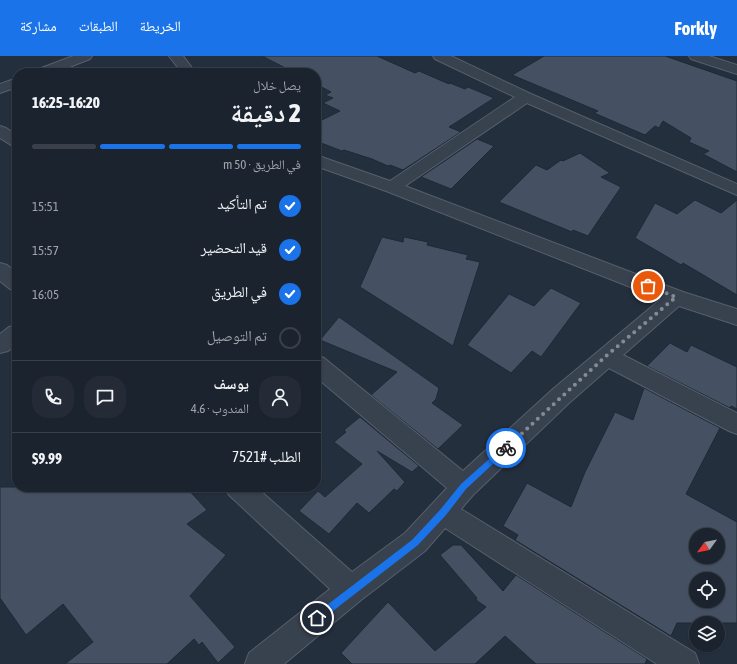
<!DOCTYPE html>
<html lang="ar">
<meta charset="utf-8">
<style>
body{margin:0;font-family:"Asap Condensed","Noto Naskh Arabic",sans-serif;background:#242b36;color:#f1f3f6;direction:rtl;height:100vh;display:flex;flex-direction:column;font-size:15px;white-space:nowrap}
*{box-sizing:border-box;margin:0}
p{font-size:13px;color:#a0a4aa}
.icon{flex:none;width:22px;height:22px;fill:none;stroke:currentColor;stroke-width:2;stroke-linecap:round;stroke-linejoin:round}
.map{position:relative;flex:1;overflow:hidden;direction:ltr}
.details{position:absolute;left:12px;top:12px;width:309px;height:424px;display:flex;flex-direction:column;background:#1b232e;border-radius:16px;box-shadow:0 1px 3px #0004,0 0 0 1px #39404a;direction:rtl}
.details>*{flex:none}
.needle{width:26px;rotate:237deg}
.buttons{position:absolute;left:689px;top:472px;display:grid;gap:8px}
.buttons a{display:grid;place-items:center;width:36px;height:36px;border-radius:50%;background:#1b232e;box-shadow:0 1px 3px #0004,0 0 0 1px #39404a;font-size:20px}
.pin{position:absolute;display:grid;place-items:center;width:34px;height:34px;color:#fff;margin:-17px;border:2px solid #fff;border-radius:50%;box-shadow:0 1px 4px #0007}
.courier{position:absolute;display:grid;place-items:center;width:40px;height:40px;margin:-20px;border:3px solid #1a73e8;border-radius:50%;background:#fff;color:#222;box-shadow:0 1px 5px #0007}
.overview em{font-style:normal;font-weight:800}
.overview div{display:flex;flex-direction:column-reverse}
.overview{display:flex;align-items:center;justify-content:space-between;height:68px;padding:0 20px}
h1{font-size:26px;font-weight:800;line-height:30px}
.bar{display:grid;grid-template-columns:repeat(4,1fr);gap:6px 4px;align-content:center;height:48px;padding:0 20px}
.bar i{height:5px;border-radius:3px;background:#39404a}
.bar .selected{background:#1a73e8}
.bar p{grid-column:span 4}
.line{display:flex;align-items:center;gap:10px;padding:0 20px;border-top:1px solid #39404a}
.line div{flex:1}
.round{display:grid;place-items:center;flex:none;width:42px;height:42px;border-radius:16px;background:#242b36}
ol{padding:0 20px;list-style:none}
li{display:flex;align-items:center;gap:12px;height:44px}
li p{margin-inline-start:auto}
li .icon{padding:4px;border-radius:50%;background:#1a73e8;color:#fff;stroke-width:4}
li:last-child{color:#a0a4aa}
li i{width:22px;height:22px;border:2px solid #39404a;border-radius:50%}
header{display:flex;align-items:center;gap:24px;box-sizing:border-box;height:56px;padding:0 20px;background:#1a73e8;color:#fff}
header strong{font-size:19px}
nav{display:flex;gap:22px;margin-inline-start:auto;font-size:14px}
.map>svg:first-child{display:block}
</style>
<header>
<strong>Forkly</strong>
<nav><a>الخريطة</a><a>الطبقات</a><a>مشاركة</a></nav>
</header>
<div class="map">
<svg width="737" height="608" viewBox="0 0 737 608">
<rect width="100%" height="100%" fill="#242f3e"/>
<g fill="#455162" stroke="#1f2835" fill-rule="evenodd">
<path d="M262,0H377L415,17L419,15L449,28L450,27L465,33L468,31L494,42L449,71L461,76L403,114L390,109L388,110L372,103L344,94L342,95L316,85V67L340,55L323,47L333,42L325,39L331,36L316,28V17H295Z"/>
<path d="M544,0H665L737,25V116L703,98L709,95L689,86L691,82L663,65L659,72L655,70L645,79L594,57L598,55L512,19Z"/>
<path d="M477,83L494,90L451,133L421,121Z"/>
<path d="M580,97L610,117L601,121L621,131L588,180L573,174L572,176L499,146L536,109L547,114L561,104L563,105Z"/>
<path d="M695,144L721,157L737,144V239L683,207L681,209L635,182L655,147L677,158Z"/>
<path d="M382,181L403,186L404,181L428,186L427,189L468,199L466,203L480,206L453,290L360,231Z"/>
<path d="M551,232L581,247L541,301L532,295L511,317L467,289L509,238L534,250Z"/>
<path d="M339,261L439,332L436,343L432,347L463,369L438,393L371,339L397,316L320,284Z"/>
<path d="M670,287L687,296L691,289L737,311V353L731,350L730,352L647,310Z"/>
<path d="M644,332L720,372L686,438L737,466V567H677L671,580L515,484L518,479L503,470L527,427L571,451L585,416L615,356L633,364ZM696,479H718V501H696ZM696,523H718V545H696Z"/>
<path d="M360,361L419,410L412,416L377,395L405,426L397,435L394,433L369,457L357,447L329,478L299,455L318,435L325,441L362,408L334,386L346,376L344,374Z"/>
<path d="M0,431H186L207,454L187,468L226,499L190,540L235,591L218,607L202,586L199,589L194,583L167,608H65L93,586L63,548L26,579L0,542Z"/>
<path d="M453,489H461L503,535L516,519L647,603L645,608H536L505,580L475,608H352L341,597L388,546L435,595L486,551L476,544L477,542L440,499Z"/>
</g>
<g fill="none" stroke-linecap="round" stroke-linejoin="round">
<g stroke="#565f6c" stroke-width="2">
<g id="minor">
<path d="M73,0H92L90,3L54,17H34L36,14Z"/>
<path d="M169,0H183L196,17H182Z"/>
<path d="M433,0H451L531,38L737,128V139L527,47L405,130L683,236L737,253V269L679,250L623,299L737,357V378L729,375L609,312L569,347L473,439L461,453L695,597L699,608H657L445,472L425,495L361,544L284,608H245L249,597L330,533L229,439L225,431H256L352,516L405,477L447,432L316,321V299L324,302L463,415L553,333L661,243L386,135L316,110V99L390,125L515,41L435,3Z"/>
<path d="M689,0H709L737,9V18L691,3Z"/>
<path d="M17,22V31L0,37V28Z"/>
<path d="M0,70L6,72L17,79V91L11,89L0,82Z"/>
<path d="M0,207L7,209L17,217V235L10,233L0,225Z"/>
<path d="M17,269V288L8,295L0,297V278L9,271Z"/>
</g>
</g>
<use href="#minor" fill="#38414e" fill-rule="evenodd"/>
</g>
<path fill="#1a73e8" d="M506,388L509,392L508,394L466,433L446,459L418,489L320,565L317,566L314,565L313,562L314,559L412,484L440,454L461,428Z"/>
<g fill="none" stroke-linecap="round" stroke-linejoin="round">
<path stroke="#828b98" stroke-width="4" stroke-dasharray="0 7.2" d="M506,392L606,300L676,241L648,230"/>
</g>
</svg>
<div class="buttons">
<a><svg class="needle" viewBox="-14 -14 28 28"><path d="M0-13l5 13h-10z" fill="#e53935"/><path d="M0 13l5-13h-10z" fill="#a0a4aa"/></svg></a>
<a><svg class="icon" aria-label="locate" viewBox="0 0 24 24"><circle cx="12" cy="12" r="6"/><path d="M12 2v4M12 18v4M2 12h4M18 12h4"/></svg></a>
<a><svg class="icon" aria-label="layers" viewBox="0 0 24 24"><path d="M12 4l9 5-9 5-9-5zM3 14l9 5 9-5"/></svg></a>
</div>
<div class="pin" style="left:648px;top:230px;background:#ea580c"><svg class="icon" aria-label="bag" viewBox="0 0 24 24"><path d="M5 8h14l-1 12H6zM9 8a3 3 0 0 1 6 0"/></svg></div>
<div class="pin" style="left:317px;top:562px;background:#1f2937"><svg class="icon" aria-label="home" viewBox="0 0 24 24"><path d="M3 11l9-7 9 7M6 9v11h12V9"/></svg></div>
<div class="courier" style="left:506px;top:392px"><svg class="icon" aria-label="bike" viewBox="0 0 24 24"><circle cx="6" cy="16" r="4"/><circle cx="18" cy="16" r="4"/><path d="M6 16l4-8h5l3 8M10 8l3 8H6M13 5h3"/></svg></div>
<section class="details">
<div class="overview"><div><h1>2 دقيقة</h1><p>يصل خلال</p></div><em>16:20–16:25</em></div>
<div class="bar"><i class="selected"></i><i class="selected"></i><i class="selected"></i><i></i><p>في الطريق · 50 m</p></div>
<ol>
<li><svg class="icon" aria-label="check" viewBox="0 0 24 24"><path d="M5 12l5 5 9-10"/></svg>تم التأكيد<p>15:51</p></li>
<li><svg class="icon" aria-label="check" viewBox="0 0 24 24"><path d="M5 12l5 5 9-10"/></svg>قيد التحضير<p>15:57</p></li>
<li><svg class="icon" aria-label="check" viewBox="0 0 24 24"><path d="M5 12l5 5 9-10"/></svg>في الطريق<p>16:05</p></li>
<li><i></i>تم التوصيل</li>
</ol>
<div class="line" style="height:72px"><a class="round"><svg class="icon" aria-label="person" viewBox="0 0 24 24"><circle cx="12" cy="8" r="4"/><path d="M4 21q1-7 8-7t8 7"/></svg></a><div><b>يوسف</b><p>المندوب · 4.6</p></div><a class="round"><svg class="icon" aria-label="chat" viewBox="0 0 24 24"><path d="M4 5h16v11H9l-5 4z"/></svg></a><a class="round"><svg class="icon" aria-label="phone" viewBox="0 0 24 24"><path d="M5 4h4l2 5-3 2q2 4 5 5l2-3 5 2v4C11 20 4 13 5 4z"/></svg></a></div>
<div class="line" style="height:52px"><div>الطلب #7521</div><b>$9.99</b></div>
</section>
</div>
